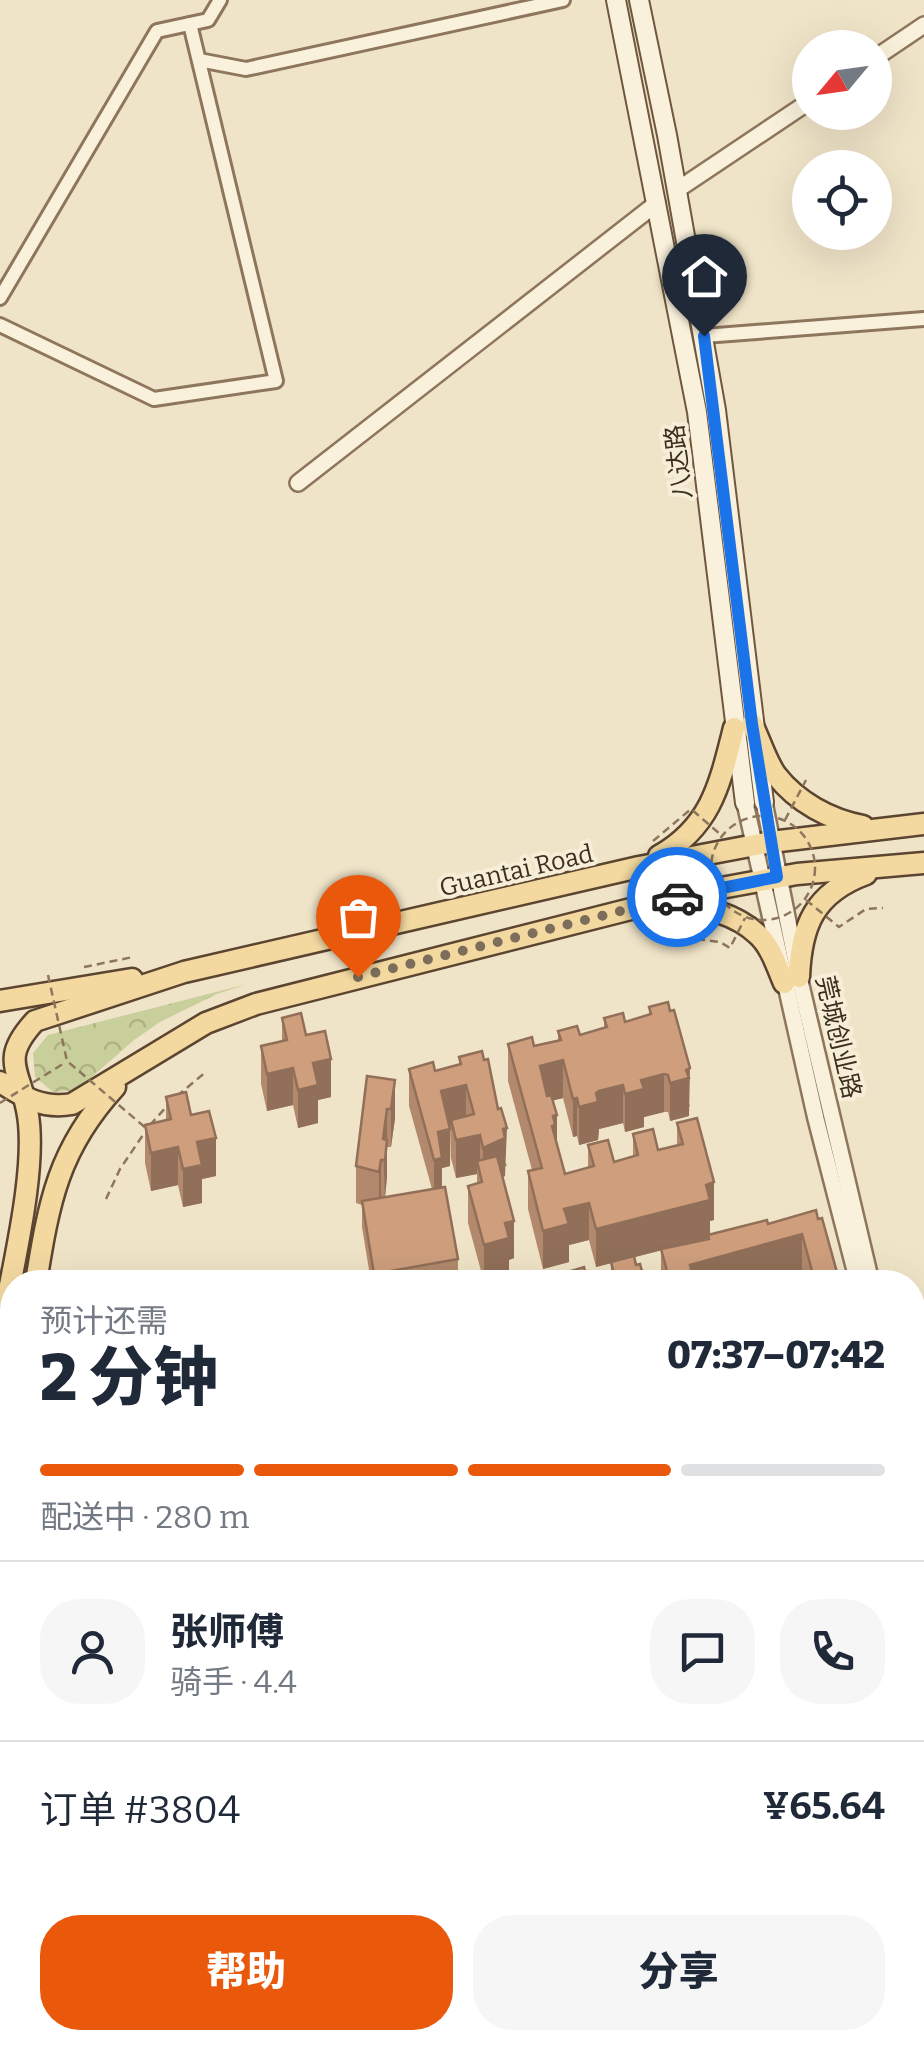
<!DOCTYPE html>
<html lang="zh">
<meta charset="utf-8">
<style>
body{margin:0;font-family:Bitter,"Noto Sans SC",serif;background:#f6f6f7;color:#1f2937;height:100vh;display:flex;flex-direction:column;font-size:38px;white-space:nowrap}
*{box-sizing:border-box;margin:0}
p{font-size:32px;color:#747a83}
.icon{flex:none;width:55px;height:55px;fill:none;stroke:currentColor;stroke-width:2;stroke-linecap:round;stroke-linejoin:round}
.map{position:relative;flex:1;overflow:hidden}
.drawer{position:absolute;left:0px;top:1270px;width:925px;height:780px;display:flex;flex-direction:column;background:#fff;border-radius:40px 40px 0 0;box-shadow:0 10px 40px #0002}
.drawer>*{flex:none}
.needle{width:65px;rotate:241deg}
.controls{position:absolute;left:792px;top:30px;display:grid;gap:20px}
.controls a{display:grid;place-items:center;width:100px;height:100px;border-radius:50%;background:#fff;box-shadow:0 10px 40px #0002;font-size:50px}
.pin{position:absolute;display:grid;place-items:center;width:85px;height:85px;color:#fff;margin:-102px -42px;border-radius:50% 50% 50% 0;rotate:-45deg;box-shadow:0 0 10px #0007}
.pin .icon{rotate:45deg}
.courier{position:absolute;display:grid;place-items:center;width:100px;height:100px;margin:-50px;border:8px solid #1a73e8;border-radius:50%;background:#fff;color:#222;box-shadow:0 2px 12px #0007}
.head em{font-style:normal;font-weight:800}
.head div{display:flex;flex-direction:column-reverse}
.head{display:flex;align-items:center;justify-content:space-between;height:170px;padding:0 40px}
h1{font-size:65px;font-weight:800;line-height:75px}
.bar{display:grid;grid-template-columns:repeat(4,1fr);gap:15px 10px;align-content:center;height:120px;padding:0 40px}
.bar i{height:12px;border-radius:8px;background:#e0e1e3}
.bar .on{background:#ea580c}
.bar p{grid-column:span 4}
.line{display:flex;align-items:center;gap:25px;padding:0 40px;border-top:2px solid #e0e1e3}
.line div{flex:1}
.round{display:grid;place-items:center;flex:none;width:105px;height:105px;border-radius:40px;background:#f6f6f7}
.primary-button{display:flex;gap:20px;margin-top:auto;padding:20px 40px}
.primary-button a{flex:1;height:115px;border-radius:40px;background:#ea580c;color:#fff;font-size:40px;font-weight:800;line-height:115px;text-align:center}
.primary-button a+a{background:#f6f6f7;color:#1f2937}
.map>svg:first-child{display:block}
</style>
<div class="map">
<svg width="924" height="2050" viewBox="0 0 924 2050">
<defs>
<pattern id="forest-crowns" width="20" height="18" patternUnits="userSpaceOnUse" patternTransform="scale(2.5)"><rect width="20" height="18" fill="#c9cf9b"/><path d="M2 6a3 3 0 1 1 6 0M12 15a3 3 0 1 1 6 0" fill="none" stroke="#aeb285"/></pattern>
</defs>
<rect width="100%" height="100%" fill="#f0e4c8"/>
<path fill="url(#forest-crowns)" d="M247,984L217,994L160,1022L134,1040L77,1090L53,1092L35,1077L33,1053L48,1035Z"/>
<g fill="none" stroke-linecap="round" stroke-linejoin="round">
<g stroke="#8d765c" stroke-width="18">
<g id="minor">
<path d="M199,60L246,69L563,0"/>
<path d="M0,298L157,31L208,20L220,0"/>
<path d="M0,325L154,399L276,381L190,24"/>
<path d="M704,336L924,319"/>
<path d="M0,1786L12,1789"/>
<path d="M264,2050L267,2038"/>
<path d="M734,2050V2038"/>
</g>
</g>
<g stroke="#8d765c" stroke-width="20">
<g id="tertiary">
<path d="M875,58L924,25"/>
<path d="M677,190L810,101"/>
<path d="M298,483L657,203"/>
<path d="M764,802L799,977L871,1282"/>
<path d="M745,803L816,1119L858,1282"/>
<path d="M912,1451L924,1498"/>
<path d="M912,1502L924,1548"/>
</g>
</g>
<g stroke="#6f573f" stroke-width="22">
<g id="secondary">
<path d="M616,0L697,412L745,803"/>
<path d="M639,0L667,135L716,410L764,802"/>
</g>
</g>
<g stroke="#5b4430" stroke-width="25">
<g id="primary">
<path d="M752,724C760,740 766,761 776,775C797,802 830,820 863,826"/>
<path d="M659,856C712,826 720,783 734,728"/>
<path d="M676,905C703,905 737,915 757,934C771,946 777,967 784,983"/>
<path d="M799,977C801,926 814,893 866,874"/>
<path d="M0,1001L132,979"/>
<path d="M0,1082C25,1098 42,1109 72,1104L206,1023L256,1004L694,893L797,874L924,863"/>
<path d="M36,1282C49,1202 58,1149 115,1087"/>
<path d="M0,1338C10,1277 39,1167 27,1110C19,1068 0,1059 35,1021L184,972L639,867L771,842L924,824"/>
<path d="M0,1485L12,1417"/>
</g>
</g>
<g stroke="#8d765c" stroke-width="2.5" stroke-dasharray="8 5" stroke-linecap="butt">
<path d="M84,967L133,957"/>
<path d="M177,1096L207,1071"/>
<path d="M150,1125L168,1105"/>
<path d="M106,1199L120,1169L145,1132"/>
<path d="M559,2038L561,2050"/>
</g>
<use href="#minor" stroke="#faf1dc" stroke-width="12"/>
<use href="#tertiary" stroke="#faf1dc" stroke-width="15"/>
<use href="#secondary" stroke="#faf1dc" stroke-width="18"/>
<use href="#primary" stroke="#f3d9a0" stroke-width="20"/>
<g stroke="#8d765c" stroke-width="2.5" stroke-dasharray="8 5" stroke-linecap="butt">
<circle cx="763" cy="868" r="52"/>
<path d="M785,820L806,780"/>
<path d="M653,841L691,809L721,835"/>
<path d="M806,900L839,927L866,909L883,908"/>
<path d="M697,939L720,942L730,948L745,918"/>
<path d="M48,975L67,1061L147,1129"/>
<path d="M0,1103L66,1062"/>
</g>
</g>
<g fill="#b2896c">
<path d="M649,1007L690,1106L689,1107V1116L670,1121L668,1112H664L644,1117V1127L625,1132L623,1123L599,1129L598,1140L579,1145L577,1136L573,1137L563,1098L553,1100L557,1144L565,1174L588,1167V1145L614,1162L633,1156V1134L658,1150L677,1145V1123L714,1220L710,1221V1235L768,1224L816,1210L838,1282H805L802,1272L763,1282H661V1250L634,1257L645,1282H611V1263L596,1267L589,1240L569,1245V1262L543,1269L528,1209V1171L532,1170L508,1081V1044L534,1046L558,1040V1031L580,1035L604,1028V1018L625,1022L649,1015Z"/>
<path d="M282,1018L306,1035L331,1097L318,1100V1123L298,1128L293,1105L267,1111L261,1084V1046L282,1041Z"/>
<path d="M459,1057L507,1166H505V1176L502,1177L514,1258L509,1260V1276L484,1282L468,1223V1186L477,1183V1174L456,1178L451,1158V1126L450,1166L442,1168V1187L458,1259V1282H371L362,1227V1205L356,1203V1166L395,1080V1118L391,1147H387V1177L385,1197L432,1189L409,1106V1069L435,1071L459,1065Z"/>
<path d="M166,1097L191,1115L216,1176L202,1179V1203L183,1207L178,1185L151,1191L145,1163V1125L166,1120Z"/>
<path d="M12,1900V1990L0,1986V1939Z"/>
<path d="M287,2038H351L354,2050H287Z"/>
<rect x="459" y="2038" width="59" height="12"/>
<path d="M659,2038H717V2050H660Z"/>
<path d="M790,2038L840,2050H790Z"/>
</g>
<g fill="#916f58">
<path d="M331,1059V1097L318,1100V1123L298,1128V1090L313,1063Z"/>
<path d="M563,1060V1098L540,1104V1066Z"/>
<path d="M293,1068V1105L267,1111V1074Z"/>
<path d="M690,1068L689,1116L670,1121V1083L686,1070Z"/>
<path d="M664,1074V1112L644,1117V1127L625,1132V1094L641,1080Z"/>
<path d="M395,1080V1118L391,1147V1109Z"/>
<path d="M466,1085V1122L451,1120V1126L441,1129V1091Z"/>
<path d="M623,1085V1123L599,1129L598,1140L579,1145V1107L599,1091Z"/>
<path d="M577,1098V1136L573,1137V1099Z"/>
<path d="M387,1109V1177L385,1198L383,1139Z"/>
<path d="M557,1115V1153L552,1164L553,1116Z"/>
<path d="M507,1128L505,1176L483,1185V1148L503,1129Z"/>
<path d="M450,1129V1166L442,1168V1195L434,1197V1160L438,1132Z"/>
<path d="M480,1135V1171L477,1161V1174L456,1178V1140Z"/>
<path d="M216,1138V1176L202,1179V1203L183,1207V1169L197,1142Z"/>
<path d="M178,1147V1185L151,1191V1153Z"/>
<path d="M381,1160V1197L379,1210V1172Z"/>
<path d="M714,1182V1220L710,1221V1238L596,1267V1229Z"/>
<path d="M589,1203V1240L569,1245V1262L543,1269V1231L564,1209Z"/>
<path d="M514,1221V1258L509,1260V1276L484,1282V1245L505,1223Z"/>
<path d="M802,1234V1272L763,1282H690V1265Z"/>
<path d="M477,2038H493V2050H469V2042Z"/>
<rect x="497" y="2038" width="21" height="12"/>
</g>
<g fill="#cf9f7d" stroke="#916f58" stroke-width="2.5">
<path d="M668,1002L670,1011L674,1010L690,1068L686,1070L689,1078L670,1083L668,1075L664,1074L641,1080L644,1089L625,1094L623,1085L599,1091L596,1093L598,1102L579,1107L577,1098L573,1099L563,1060L540,1066L547,1096L551,1095L557,1115L553,1116L555,1125L552,1126L565,1174L594,1166L588,1145L608,1140L614,1162L638,1155L633,1134L653,1129L658,1150L683,1144L677,1123L697,1118L714,1182L706,1185L710,1200L596,1229L589,1203L564,1209L569,1224L543,1231L528,1171L542,1168L508,1044L532,1037L534,1046L561,1040L558,1031L577,1026L580,1035L607,1027L604,1018L623,1013L625,1022L651,1014L649,1007Z"/>
<path d="M301,1013L306,1035L325,1031L331,1059L313,1063L318,1085L298,1090L293,1068L267,1074L261,1046L287,1040L282,1018Z"/>
<path d="M482,1051L484,1060L488,1059L498,1109L501,1108L507,1128L503,1129L505,1138L483,1148L480,1135L456,1140L451,1120L474,1114L466,1085L441,1091L450,1129L438,1132L442,1158L434,1160L409,1069L433,1062L435,1071L461,1064L459,1057Z"/>
<path d="M367,1076L395,1080L391,1109H387L383,1139L387,1140L385,1160H381L379,1172L356,1166Z"/>
<path d="M186,1092L191,1115L209,1111L216,1138L197,1142L202,1165L183,1169L178,1147L151,1153L145,1125L171,1119L166,1097Z"/>
<path d="M497,1156L514,1221L505,1223L509,1238L484,1245L468,1186L482,1182L477,1161Z"/>
<path d="M445,1187L458,1259L374,1274L362,1201Z"/>
<path d="M816,1210L818,1219L822,1218L838,1276L834,1277L836,1282H815L802,1234L690,1265L694,1282H670L661,1249L709,1239L708,1235L767,1220L768,1224Z"/>
<path d="M634,1256L636,1265L640,1264L645,1282H616L611,1262Z"/>
<path d="M584,1267L586,1276L590,1275L592,1282H563L561,1274Z"/>
<path d="M12,1900V1964L0,1960V1939Z"/>
<path d="M291,2038H351L354,2043L343,2050H298Z"/>
<path d="M663,2038H687L688,2050H664Z"/>
<path d="M790,2038H833L840,2050H797Z"/>
</g>
<g fill="none" stroke-linecap="round" stroke-linejoin="round">
<path stroke="#7c6e5b" stroke-width="10" stroke-dasharray="0 18" d="M358,977L677,897"/>
<path stroke="#1a73e8" stroke-width="12" d="M677,897L777,877L752,724L704,336"/>
</g>
<g text-anchor="middle" stroke-width="8" stroke-linejoin="round" paint-order="stroke">
<g font-size="25" fill="#3d2e20" stroke="#f7eed8">
<text transform="translate(678 462) rotate(-97)" y="9">八达路</text>
<text transform="translate(516 870) rotate(-13)" y="9">Guantai Road</text>
<text transform="translate(839 1037) rotate(77)" y="9">莞城创业路</text>
</g>
</g>
</svg>
<div class="controls">
<a><svg class="needle" viewBox="-14 -14 28 28"><path d="M0-13l5 13h-10z" fill="#e53935"/><path d="M0 13l5-13h-10z" fill="#747a83"/></svg></a>
<a><svg class="icon" aria-label="locate" viewBox="0 0 24 24"><circle cx="12" cy="12" r="6"/><path d="M12 2v4M12 18v4M2 12h4M18 12h4"/></svg></a>
</div>
<div class="pin" style="left:358px;top:977px;background:#ea580c"><svg class="icon" aria-label="bag" viewBox="0 0 24 24"><path d="M5 8h14l-1 12H6zM9 8a3 3 0 0 1 6 0"/></svg></div>
<div class="pin" style="left:704px;top:336px;background:#1f2937"><svg class="icon" aria-label="home" viewBox="0 0 24 24"><path d="M3 11l9-7 9 7M6 9v11h12V9"/></svg></div>
<div class="courier" style="left:677px;top:897px"><svg class="icon" aria-label="car" viewBox="0 0 24 24"><path d="M5 17H2v-5l4-1 3-4h7l3 4 3 1v5h-3M9 17h6M6 11h13"/><circle cx="7" cy="17" r="2"/><circle cx="17" cy="17" r="2"/></svg></div>
<section class="drawer">
<div class="head"><div><h1>2 分钟</h1><p>预计还需</p></div><em>07:37–07:42</em></div>
<div class="bar"><i class="on"></i><i class="on"></i><i class="on"></i><i></i><p>配送中 · 280 m</p></div>
<div class="line" style="height:180px"><a class="round"><svg class="icon" aria-label="person" viewBox="0 0 24 24"><circle cx="12" cy="8" r="4"/><path d="M4 21q1-7 8-7t8 7"/></svg></a><div><b>张师傅</b><p>骑手 · 4.4</p></div><a class="round"><svg class="icon" aria-label="chat" viewBox="0 0 24 24"><path d="M4 5h16v11H9l-5 4z"/></svg></a><a class="round"><svg class="icon" aria-label="phone" viewBox="0 0 24 24"><path d="M5 4h4l2 5-3 2q2 4 5 5l2-3 5 2v4C11 20 4 13 5 4z"/></svg></a></div>
<div class="line" style="height:130px"><div>订单 #3804</div><b>¥65.64</b></div>
<div class="primary-button"><a>帮助</a><a>分享</a></div>
</section>
</div>
